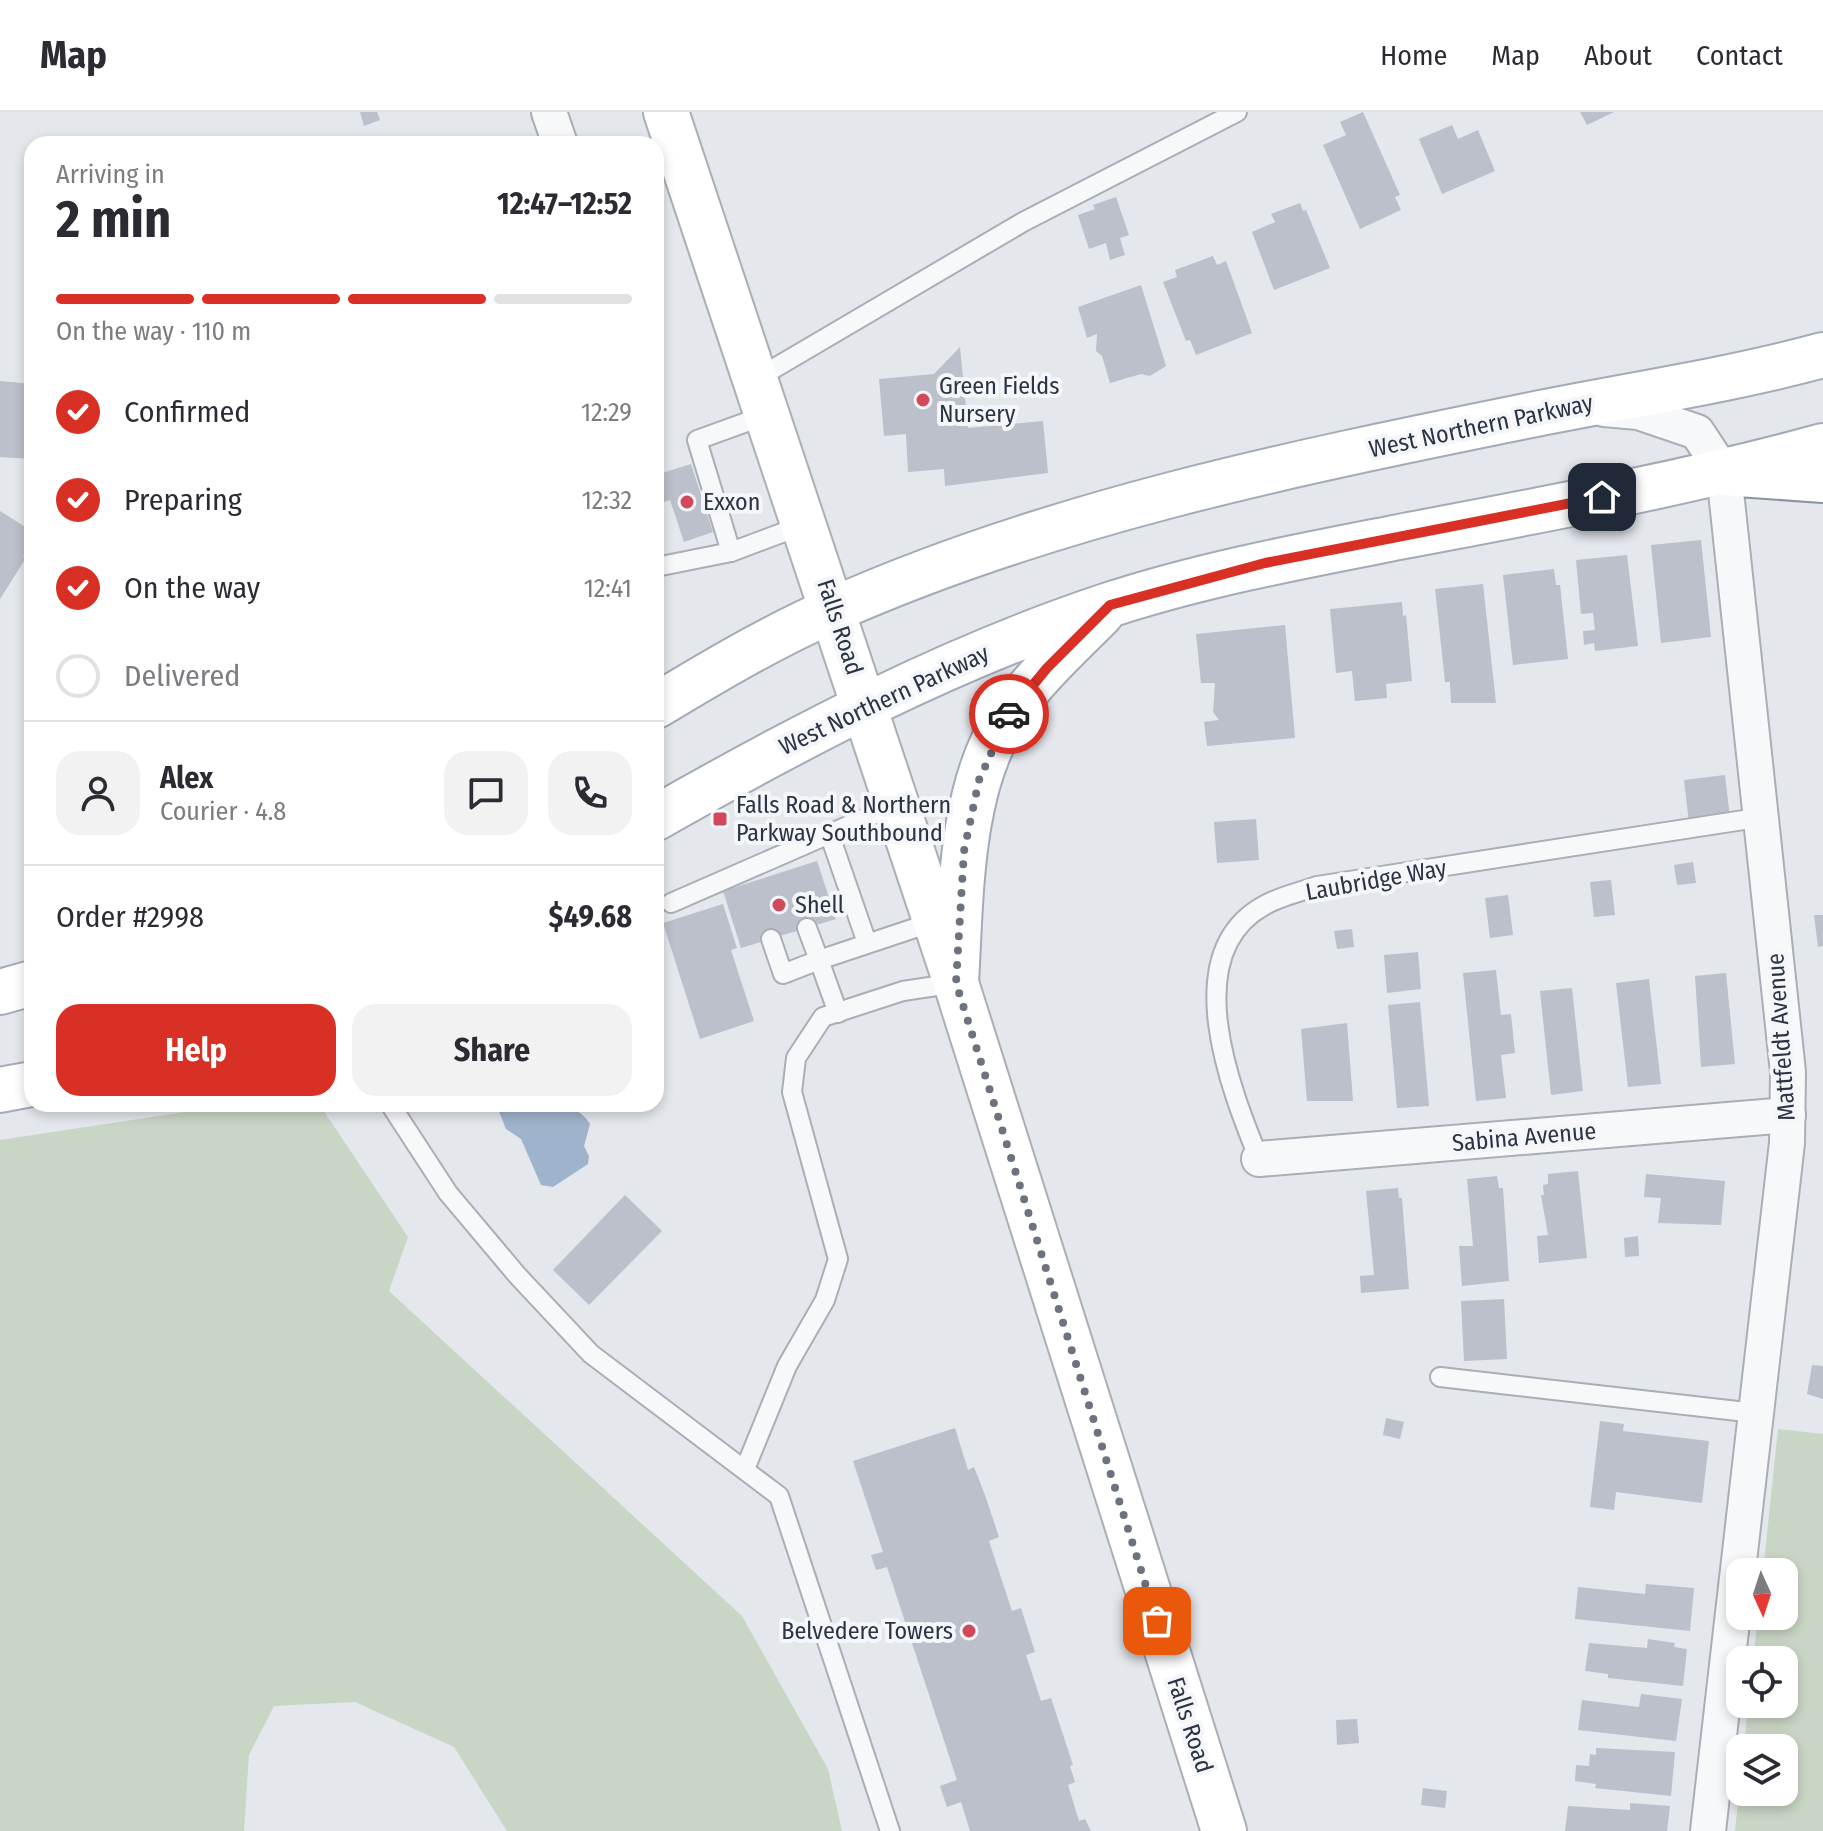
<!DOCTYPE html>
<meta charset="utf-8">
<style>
body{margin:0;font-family:"Fira Sans Condensed",sans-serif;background:#f2f2f3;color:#2b2b33;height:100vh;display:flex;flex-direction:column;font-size:30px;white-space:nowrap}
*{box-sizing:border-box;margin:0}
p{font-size:26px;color:#7c7c81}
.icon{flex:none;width:44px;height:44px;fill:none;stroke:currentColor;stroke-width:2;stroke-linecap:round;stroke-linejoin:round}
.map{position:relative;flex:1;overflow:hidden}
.panel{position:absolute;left:24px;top:24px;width:640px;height:976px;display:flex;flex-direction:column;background:#fff;border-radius:24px;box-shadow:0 4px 12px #0003}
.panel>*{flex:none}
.needle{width:52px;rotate:177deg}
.buttons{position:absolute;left:1726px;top:1446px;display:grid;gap:16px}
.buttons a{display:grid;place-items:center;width:72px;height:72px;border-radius:16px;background:#fff;box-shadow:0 4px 12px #0003;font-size:40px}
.pin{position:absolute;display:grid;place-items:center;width:68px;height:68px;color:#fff;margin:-34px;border-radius:16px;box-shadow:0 4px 12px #0006}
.courier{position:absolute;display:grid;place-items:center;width:80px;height:80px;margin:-40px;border:6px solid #d93025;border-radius:50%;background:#fff;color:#222;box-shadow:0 2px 10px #0007}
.summary em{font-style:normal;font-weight:700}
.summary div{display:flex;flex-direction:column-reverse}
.summary{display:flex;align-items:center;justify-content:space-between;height:136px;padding:0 32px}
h1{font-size:52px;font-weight:700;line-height:60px}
.bar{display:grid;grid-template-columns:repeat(4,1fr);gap:12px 8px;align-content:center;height:96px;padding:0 32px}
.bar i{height:10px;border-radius:6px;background:#e1e1e2}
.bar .active{background:#d93025}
.bar p{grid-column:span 4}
.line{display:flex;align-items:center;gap:20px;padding:0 32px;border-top:2px solid #e1e1e2}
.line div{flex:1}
.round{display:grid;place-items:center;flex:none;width:84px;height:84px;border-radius:24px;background:#f2f2f3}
ol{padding:0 32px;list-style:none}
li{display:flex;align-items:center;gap:24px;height:88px}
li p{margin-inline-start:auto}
li .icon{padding:8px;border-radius:50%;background:#d93025;color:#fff;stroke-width:4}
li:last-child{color:#7c7c81}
li i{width:44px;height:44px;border:4px solid #e1e1e2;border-radius:50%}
.cta{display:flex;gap:16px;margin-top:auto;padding:16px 32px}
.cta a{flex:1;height:92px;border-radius:24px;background:#d93025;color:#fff;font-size:32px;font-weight:700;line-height:92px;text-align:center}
.cta a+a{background:#f2f2f3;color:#2b2b33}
header{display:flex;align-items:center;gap:48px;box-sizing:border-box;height:112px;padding:0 40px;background:#fff;border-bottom:2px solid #e1e1e2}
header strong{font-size:38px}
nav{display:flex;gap:44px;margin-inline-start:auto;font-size:28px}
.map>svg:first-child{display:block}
</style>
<header>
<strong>Map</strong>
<nav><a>Home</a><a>Map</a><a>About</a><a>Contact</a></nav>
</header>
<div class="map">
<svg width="1823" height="1719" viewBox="0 0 1823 1719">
<rect width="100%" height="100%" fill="#e4e7ec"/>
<g fill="#c9d6c5">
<path d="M238,992H319L408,1125L389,1179L742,1504L828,1657L842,1719H507L454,1635L355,1590L274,1594L249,1643L244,1719H0V1028Z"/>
<path d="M1778,1317L1823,1322V1719H1735L1740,1669V1680H1784V1636H1744L1748,1592H1784V1548H1753L1758,1504H1784V1460H1763Z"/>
</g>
<path fill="#9fb4cc" d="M496,992C526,992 574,983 590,1012L584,1034L589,1044L588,1052L553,1075L541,1073L521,1027L506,1017Z"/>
<g fill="#bbc0ca">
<path d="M360,0H377L380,8L364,14Z"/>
<path d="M1363,0L1400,83L1395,85L1401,98L1360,117L1323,33L1346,23L1340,10Z"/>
<path d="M1580,0H1614L1587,13Z"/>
<path d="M1452,13L1458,27L1478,18L1495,59L1442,82L1419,27Z"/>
<path d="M1116,85L1129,123L1120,126L1125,143L1110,148L1106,131L1089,137L1078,103L1095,97L1093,93Z"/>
<path d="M1300,91L1303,99L1306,98L1330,156L1274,178L1252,120L1275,110L1271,102Z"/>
<path d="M1213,144L1217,153L1226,149L1252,221L1196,243L1190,228L1186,229L1163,170L1177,165L1175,158Z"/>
<path d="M1141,173L1166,254L1150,264L1141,262L1110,271L1102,244L1096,239L1097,222L1087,226L1078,195Z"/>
<path d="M960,235L968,316L1043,309L1048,361L945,374L944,357L908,360L906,322L884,324L879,267L934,262Z"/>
<path d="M0,269L32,272V347L0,345Z"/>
<path d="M691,352L713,420L684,430L670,388L656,393V363Z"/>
<path d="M0,399L32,419V430L23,445L26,446L0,487Z"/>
<path d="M1701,428L1711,525L1661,531L1651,433Z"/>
<path d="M1627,443L1638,534L1595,539L1594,531L1584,533L1583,519L1595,518L1593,501L1581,502L1576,448Z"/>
<path d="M1554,457L1556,473H1560L1568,547L1513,553L1503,463Z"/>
<path d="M1483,472L1496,591H1451L1450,570H1445L1435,477Z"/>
<path d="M1402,490L1403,504L1406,503L1412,569L1386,572L1387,586L1355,589L1352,559L1336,561L1330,497Z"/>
<path d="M1285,513L1295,626L1207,634L1204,610L1219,608L1213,600L1215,571H1201L1196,522Z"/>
<path d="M1725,663L1730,706L1689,711L1684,668Z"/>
<path d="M1256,707L1259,748L1217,751L1214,710Z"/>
<path d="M817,749L836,807L741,836L723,779Z"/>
<path d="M1693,750L1696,771L1677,773L1674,753Z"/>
<path d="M1611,768L1615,803L1594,805L1590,770Z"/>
<path d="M1508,783L1513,823L1490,826L1485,786Z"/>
<path d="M723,792L737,836L731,838L754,909L700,927L663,811Z"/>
<path d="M1814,803H1823V834L1818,835Z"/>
<path d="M1352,817L1354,835L1337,837L1334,819Z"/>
<path d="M1418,840L1421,877L1387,881L1384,843Z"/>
<path d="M1496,858L1501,903L1511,902L1515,941L1501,943L1506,986L1476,989L1463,861Z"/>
<path d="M1726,861L1735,952L1701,955L1695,864Z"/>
<path d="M1649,867L1661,972L1628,975L1616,871Z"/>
<path d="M1572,876L1583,979L1551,983L1540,879Z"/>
<path d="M1420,890L1429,994L1397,996L1388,893Z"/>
<path d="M1347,911L1353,989H1307L1301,917Z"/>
<path d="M1578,1059L1587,1146L1539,1151L1537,1124L1548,1123L1541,1083H1544L1543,1073L1548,1072V1062Z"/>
<path d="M1646,1062L1725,1069L1721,1113L1658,1111L1661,1086L1644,1085Z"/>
<path d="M1497,1064L1499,1076H1503L1509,1169L1462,1174L1459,1134H1473L1467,1067Z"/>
<path d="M1398,1076L1399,1086H1402L1409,1177L1361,1181L1360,1164L1374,1163L1366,1079Z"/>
<path d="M625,1083L662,1119L589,1193L553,1158Z"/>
<path d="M1638,1124L1639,1144L1625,1145L1624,1126Z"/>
<path d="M1504,1187L1507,1247L1464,1249L1461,1189Z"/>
<path d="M1812,1253L1823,1254V1287L1807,1282Z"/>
<path d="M1386,1306L1404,1310L1400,1327L1383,1323Z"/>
<path d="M1600,1309L1624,1312L1623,1319L1709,1329L1702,1391L1616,1380L1614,1398L1590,1395Z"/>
<path d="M955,1316L968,1358L974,1355L985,1383L999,1425L989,1429L1012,1499L1021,1496L1035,1540L1026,1543L1041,1589L1051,1586L1073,1653L1070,1654L1075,1670L1068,1673L1079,1709L1085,1707L1091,1719H970L961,1690L947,1695L940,1674L957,1668L887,1455L876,1458L871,1443L883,1440L853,1349Z"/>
<path d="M1646,1472L1694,1476L1690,1519L1575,1507L1578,1475L1645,1482Z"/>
<path d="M1648,1527L1675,1531L1674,1535L1687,1537L1683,1574L1608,1566V1562L1585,1559L1589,1531L1647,1536Z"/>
<path d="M1641,1582L1682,1587L1676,1629L1578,1618L1582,1588L1639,1595Z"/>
<path d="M1357,1607L1359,1631L1337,1633L1336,1608Z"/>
<path d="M1596,1636L1675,1640L1671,1684L1595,1676L1596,1672L1575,1669L1576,1653L1589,1654L1590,1642L1596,1643Z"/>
<path d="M1423,1676L1447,1679L1445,1696L1421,1693Z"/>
<path d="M1630,1691L1670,1694L1667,1719H1565L1568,1694L1630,1698Z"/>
</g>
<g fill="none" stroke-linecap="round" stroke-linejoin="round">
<g stroke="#a9aeb7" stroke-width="22">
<g id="service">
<path d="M756,267L1023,110L1237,0"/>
<path d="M731,440L803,413"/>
<path d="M656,455L731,440L697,328L769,302"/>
<path d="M829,721L867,831"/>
<path d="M671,791L898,692"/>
<path d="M771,827L783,862L819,848L807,816"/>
<path d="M838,901L819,848L936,809"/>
<path d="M390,992L448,1081L517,1163L591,1242L779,1384L890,1719"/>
<path d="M1259,1047C1231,978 1176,841 1265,793C1281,784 1301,780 1317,774L1763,705"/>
<path d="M1440,1265L1755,1301"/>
<path d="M745,1357L787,1254L825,1188L838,1147L792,980L796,946L823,905L903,879L956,871"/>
</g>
</g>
<g stroke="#a9aeb7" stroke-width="38">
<g id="minor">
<path d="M549,0L560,32"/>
<path d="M1604,297L1638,300L1697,320L1724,361L1788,960L1787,1031L1708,1719"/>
<path d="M1259,1047L1788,1003"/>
</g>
</g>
<g stroke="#a9aeb7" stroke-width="48">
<path id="secondary" d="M666,0L956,871L1224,1719"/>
</g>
<g stroke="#a3abb8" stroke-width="48">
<g id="primary">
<path d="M656,594C714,559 773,524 835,497C1052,401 1289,352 1521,305C1622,284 1724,270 1823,243"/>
<path d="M656,706C802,623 949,546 1109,493C1204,462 1302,444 1399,425C1541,398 1684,372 1823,334"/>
<path d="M956,871C961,787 959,674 1009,602C1035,565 1069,534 1101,502"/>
<path d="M0,880L32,871"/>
<path d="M0,978L32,972"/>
</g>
</g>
<g stroke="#8b94a3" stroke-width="48">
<path id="motorway" d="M1724,361L1823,368"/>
</g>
<use href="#service" stroke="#f7f8fa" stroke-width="18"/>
<use href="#minor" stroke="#f7f8fa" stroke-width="34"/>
<use href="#secondary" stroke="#fff" stroke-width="44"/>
<use href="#primary" stroke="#fff" stroke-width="44"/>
<use href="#motorway" stroke="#fff" stroke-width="44"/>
</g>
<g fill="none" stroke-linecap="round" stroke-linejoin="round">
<path stroke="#6c737f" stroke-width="8" stroke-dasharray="0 14.4" d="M1009,602L979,668L964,739L956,871L1157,1509"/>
<path stroke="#d93025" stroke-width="10" d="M1009,602L1047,556L1110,493L1265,451L1602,385"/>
</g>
<g fill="#d1495b" stroke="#f4f6f9" stroke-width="3">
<circle cx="923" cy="288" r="8"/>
<circle cx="687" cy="390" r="8"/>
<rect x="712" y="699" width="16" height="16" rx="4"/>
<circle cx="779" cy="793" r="8"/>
<circle cx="969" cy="1519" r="8"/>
</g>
<g text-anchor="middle" stroke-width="8" stroke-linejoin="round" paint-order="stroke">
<g font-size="24" fill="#2b3445" stroke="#f4f6f9" text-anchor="start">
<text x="939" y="282">Green Fields<tspan x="939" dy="28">Nursery</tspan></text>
<text x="703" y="398">Exxon</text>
<text x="736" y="701">Falls Road &amp; Northern<tspan x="736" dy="28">Parkway Southbound</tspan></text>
<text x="795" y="801">Shell</text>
<text x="953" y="1527" text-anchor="end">Belvedere Towers</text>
</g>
<g font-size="24" fill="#2b3445" stroke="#f4f6f9">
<text transform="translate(1481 314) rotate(-12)" y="8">West Northern Parkway</text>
<text transform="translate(840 515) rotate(72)" y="8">Falls Road</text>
<text transform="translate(884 588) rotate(-25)" y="8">West Northern Parkway</text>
<text transform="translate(1376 768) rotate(-10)" y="8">Laubridge Way</text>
<text transform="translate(1781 925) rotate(-94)" y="8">Mattfeldt Avenue</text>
<text transform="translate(1524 1025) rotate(-5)" y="8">Sabina Avenue</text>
<text transform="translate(1190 1613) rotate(72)" y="8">Falls Road</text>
</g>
</g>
</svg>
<div class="buttons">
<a><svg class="needle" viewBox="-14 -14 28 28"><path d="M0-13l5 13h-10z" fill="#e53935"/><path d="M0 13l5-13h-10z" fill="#7c7c81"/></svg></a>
<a><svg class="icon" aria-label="locate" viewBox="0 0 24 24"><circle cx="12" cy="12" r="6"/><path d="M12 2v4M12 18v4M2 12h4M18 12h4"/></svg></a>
<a><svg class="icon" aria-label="layers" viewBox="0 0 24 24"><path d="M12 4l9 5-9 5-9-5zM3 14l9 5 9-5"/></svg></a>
</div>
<div class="pin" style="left:1157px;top:1509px;background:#ea580c"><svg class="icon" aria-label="bag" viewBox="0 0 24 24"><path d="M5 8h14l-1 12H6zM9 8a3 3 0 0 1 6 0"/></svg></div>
<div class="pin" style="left:1602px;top:385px;background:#1f2937"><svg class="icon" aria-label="home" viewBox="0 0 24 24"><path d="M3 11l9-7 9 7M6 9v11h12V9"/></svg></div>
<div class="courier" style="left:1009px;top:602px"><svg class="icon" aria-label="car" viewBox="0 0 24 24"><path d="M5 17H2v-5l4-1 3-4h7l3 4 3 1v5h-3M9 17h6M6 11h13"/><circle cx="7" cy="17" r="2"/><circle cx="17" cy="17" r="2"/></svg></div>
<section class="panel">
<div class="summary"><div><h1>2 min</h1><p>Arriving in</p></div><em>12:47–12:52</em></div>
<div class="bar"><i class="active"></i><i class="active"></i><i class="active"></i><i></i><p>On the way · 110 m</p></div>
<ol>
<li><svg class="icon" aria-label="check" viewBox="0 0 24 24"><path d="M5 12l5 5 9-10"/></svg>Confirmed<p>12:29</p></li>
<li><svg class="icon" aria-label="check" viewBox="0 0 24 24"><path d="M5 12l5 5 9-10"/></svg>Preparing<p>12:32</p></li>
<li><svg class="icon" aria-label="check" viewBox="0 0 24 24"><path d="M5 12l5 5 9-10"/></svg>On the way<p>12:41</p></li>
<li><i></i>Delivered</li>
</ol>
<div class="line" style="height:144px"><a class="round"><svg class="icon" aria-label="person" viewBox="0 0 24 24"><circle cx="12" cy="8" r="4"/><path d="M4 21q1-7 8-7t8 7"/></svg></a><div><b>Alex</b><p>Courier · 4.8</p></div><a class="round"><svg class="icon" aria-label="chat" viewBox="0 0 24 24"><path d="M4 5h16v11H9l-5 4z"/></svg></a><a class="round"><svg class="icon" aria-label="phone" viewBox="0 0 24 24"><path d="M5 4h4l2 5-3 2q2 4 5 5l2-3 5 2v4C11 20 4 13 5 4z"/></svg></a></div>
<div class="line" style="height:104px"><div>Order #2998</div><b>$49.68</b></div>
<div class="cta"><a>Help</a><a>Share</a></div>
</section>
</div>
